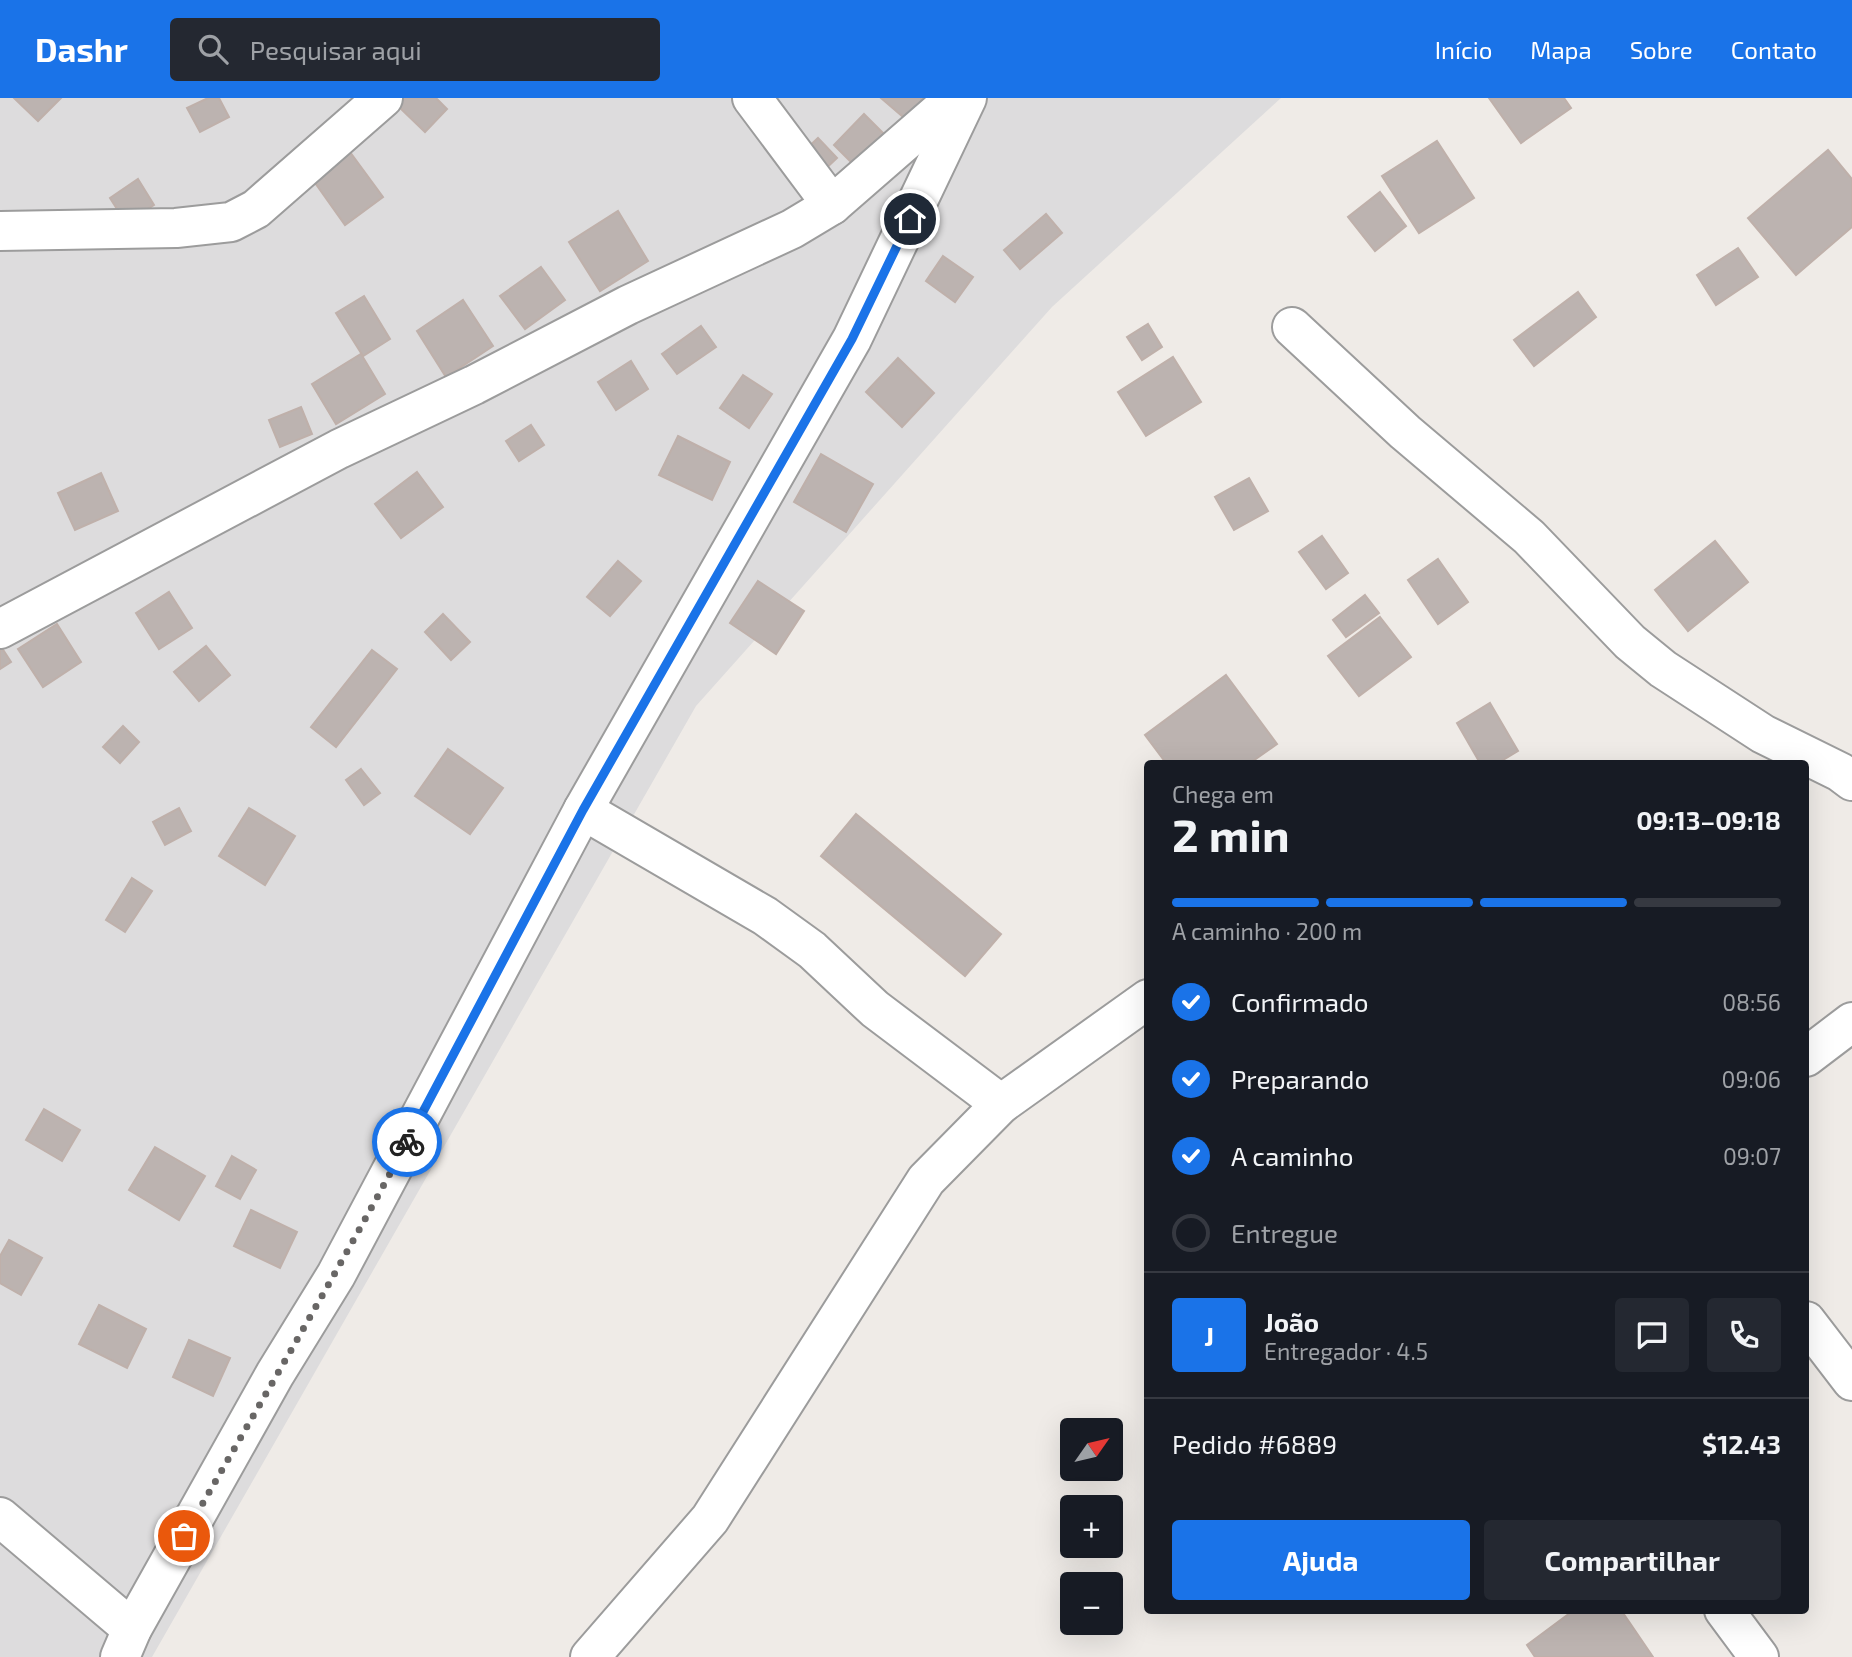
<!DOCTYPE html>
<html lang="pt">
<meta charset="utf-8">
<style>
body{margin:0;font-family:"Exo 2",sans-serif;background:#242831;color:#f1f3f6;height:100vh;display:flex;flex-direction:column;font-size:26px;white-space:nowrap}
*{box-sizing:border-box;margin:0}
p{font-size:23px;color:#9ea1a6}
.icon{flex:none;width:38px;height:38px;fill:none;stroke:currentColor;stroke-width:2;stroke-linecap:round;stroke-linejoin:round}
.map{position:relative;flex:1;overflow:hidden}
.details{position:absolute;left:1144px;top:662px;width:665px;height:854px;display:flex;flex-direction:column;background:#171b24;border-radius:7px;box-shadow:0 7px 28px #0002}
.details>*{flex:none}
.needle{width:46px;rotate:56deg}
.fabs{position:absolute;left:1060px;top:1320px;display:grid;gap:14px}
.fabs a{display:grid;place-items:center;width:63px;height:63px;border-radius:7px;background:#171b24;box-shadow:0 7px 28px #0002;font-size:35px}
.pin{position:absolute;display:grid;place-items:center;width:60px;height:60px;color:#fff;margin:-30px;border:4px solid #fff;border-radius:50%;box-shadow:0 2px 7px #0007}
.courier{position:absolute;display:grid;place-items:center;width:70px;height:70px;margin:-35px;border:5px solid #1a73e8;border-radius:50%;background:#fff;color:#222;box-shadow:0 2px 9px #0007}
.headline em{font-style:normal;font-weight:700}
.headline div{display:flex;flex-direction:column-reverse}
.headline{display:flex;align-items:center;justify-content:space-between;height:119px;padding:0 28px}
h1{font-size:46px;font-weight:700;line-height:52px}
.bar{display:grid;grid-template-columns:repeat(4,1fr);gap:10px 7px;align-content:center;height:84px;padding:0 28px}
.bar i{height:9px;border-radius:5px;background:#363941}
.bar .current{background:#1a73e8}
.bar p{grid-column:span 4}
.line{display:flex;align-items:center;gap:18px;padding:0 28px;border-top:2px solid #363941}
.line div{flex:1}
.round{display:grid;place-items:center;flex:none;width:74px;height:74px;border-radius:7px;background:#242831}
ol{padding:0 28px;list-style:none}
li{display:flex;align-items:center;gap:21px;height:77px}
li p{margin-inline-start:auto}
li .icon{padding:7px;border-radius:50%;background:#1a73e8;color:#fff;stroke-width:4}
li:last-child{color:#9ea1a6}
li i{width:38px;height:38px;border:4px solid #363941;border-radius:50%}
.primary-button{display:flex;gap:14px;margin-top:auto;padding:14px 28px}
.primary-button a{flex:1;height:80px;border-radius:7px;background:#1a73e8;color:#fff;font-size:28px;font-weight:700;line-height:80px;text-align:center}
.primary-button a+a{background:#242831;color:#f1f3f6}
header{display:flex;align-items:center;gap:42px;box-sizing:border-box;height:98px;padding:0 35px;background:#1a73e8;color:#fff}
header strong{font-size:33px}
nav{display:flex;gap:38px;margin-inline-start:auto;font-size:24px}
.search{width:490px;height:63px;background:#242831;display:flex;align-items:center;gap:18px;box-sizing:border-box;padding:0 24px;border-radius:7px;color:#9ea1a6;font-size:26px}
.map>svg:first-child{display:block}
</style>
<header>
<strong>Dashr</strong>
<div class="search"><svg class="icon" aria-label="search" viewBox="0 0 24 24"><circle cx="10" cy="10" r="6"/><path d="M15 15l6 6"/></svg>Pesquisar aqui</div>
<nav><a>Início</a><a>Mapa</a><a>Sobre</a><a>Contato</a></nav>
</header>
<div class="map">
<svg width="1852" height="1559" viewBox="0 0 1852 1559">
<rect width="100%" height="100%" fill="#efebe7"/>
<path fill="#dddcdd" d="M0,0H1281L1052,209L696,608L152,1559H0Z"/>
<g fill="#bcb3b0" stroke="#bfb0aa" stroke-width="2">
<path d="M14,0H61L38,23Z"/>
<path d="M208,0H219L229,19L200,34L187,10Z"/>
<path d="M405,0H436L447,11L425,34L397,7Z"/>
<path d="M881,0H929L909,24Z"/>
<path d="M1489,0H1564L1571,10L1521,45Z"/>
<path d="M864,16L891,43L861,74L834,47Z"/>
<path d="M818,40L837,60L821,75L803,54Z"/>
<path d="M1437,43L1474,100L1419,135L1382,78Z"/>
<path d="M1828,52L1852,81V129L1796,177L1748,120Z"/>
<path d="M350,54L383,99L345,127L313,82Z"/>
<path d="M138,81L154,107L126,125L110,100Z"/>
<path d="M1380,94L1406,128L1375,153L1348,119Z"/>
<path d="M618,113L648,163L600,193L569,144Z"/>
<path d="M1046,116L1062,135L1020,171L1004,152Z"/>
<path d="M1738,150L1758,179L1716,207L1697,177Z"/>
<path d="M943,158L973,179L955,204L926,183Z"/>
<path d="M541,169L565,202L525,231L500,198Z"/>
<path d="M1578,194L1596,219L1534,268L1514,242Z"/>
<path d="M364,198L390,241L363,258L336,215Z"/>
<path d="M463,202L493,248L446,279L417,233Z"/>
<path d="M1148,226L1162,249L1142,262L1127,239Z"/>
<path d="M701,228L716,249L677,276L662,256Z"/>
<path d="M361,256L385,296L336,326L312,286Z"/>
<path d="M1173,259L1201,304L1146,338L1118,294Z"/>
<path d="M898,260L934,295L902,329L866,294Z"/>
<path d="M631,263L648,291L616,312L598,284Z"/>
<path d="M743,277L772,296L749,330L720,310Z"/>
<path d="M301,309L312,336L280,349L269,322Z"/>
<path d="M531,327L544,347L519,363L506,343Z"/>
<path d="M678,338L730,364L712,402L659,377Z"/>
<path d="M821,356L873,386L846,434L794,404Z"/>
<path d="M417,374L443,409L401,440L375,406Z"/>
<path d="M101,375L118,413L75,432L58,395Z"/>
<path d="M1249,380L1268,413L1234,432L1215,399Z"/>
<path d="M1322,438L1348,475L1326,491L1299,454Z"/>
<path d="M1715,443L1748,484L1688,533L1655,492Z"/>
<path d="M1438,461L1468,504L1438,526L1408,482Z"/>
<path d="M618,463L641,483L610,518L587,499Z"/>
<path d="M758,483L804,513L776,556L730,525Z"/>
<path d="M169,494L192,530L159,551L136,515Z"/>
<path d="M1365,497L1379,515L1346,539L1333,522Z"/>
<path d="M443,516L470,544L451,562L425,534Z"/>
<path d="M1380,519L1411,559L1359,598L1328,558Z"/>
<path d="M57,526L81,564L43,589L18,551Z"/>
<path d="M0,547L11,564L0,571Z"/>
<path d="M206,548L230,577L199,603L174,574Z"/>
<path d="M372,552L397,571L336,649L311,629Z"/>
<path d="M1226,577L1277,646L1250,665H1166L1145,637Z"/>
<path d="M1490,605L1518,653L1498,665H1480L1457,625Z"/>
<path d="M123,628L139,644L120,665L103,649Z"/>
<path d="M448,651L503,690L470,736L415,698Z"/>
<path d="M361,671L380,695L364,707L346,682Z"/>
<path d="M179,710L191,733L165,747L153,724Z"/>
<path d="M249,710L295,738L265,787L219,758Z"/>
<path d="M856,716L1001,836L965,878L821,758Z"/>
<path d="M132,780L152,793L125,834L106,822Z"/>
<path d="M44,1011L80,1032L62,1063L26,1042Z"/>
<path d="M155,1049L205,1078L179,1122L129,1092Z"/>
<path d="M232,1058L256,1072L240,1101L216,1088Z"/>
<path d="M251,1112L297,1134L280,1170L234,1148Z"/>
<path d="M9,1142L42,1160L21,1197L0,1185V1158Z"/>
<path d="M99,1207L146,1231L127,1270L79,1246Z"/>
<path d="M189,1242L230,1260L213,1298L173,1279Z"/>
<path d="M1574,1512H1621L1653,1559H1535L1527,1547Z"/>
</g>
<g fill="none" stroke-linecap="round" stroke-linejoin="round">
<g stroke="#9c9c9c" stroke-width="42">
<g id="street">
<path d="M752,0L832,107"/>
<path d="M0,133L176,130L231,124L256,111L383,0"/>
<path d="M1292,229L1405,334L1529,439L1630,544L1663,571L1763,636L1840,674L1852,683"/>
<path d="M0,531L339,351L474,287L628,207L792,131L832,107L955,0"/>
<path d="M583,712L765,818L812,852L875,911L1001,1006"/>
<path d="M1806,959L1852,924"/>
<path d="M1806,1223L1852,1283"/>
<path d="M0,1419L132,1531"/>
<path d="M1724,1512L1759,1559"/>
<path d="M120,1559L132,1531L275,1276L336,1177L583,712L852,241L967,0"/>
<path d="M590,1559L710,1421L926,1082L1001,1006L1148,901"/>
</g>
</g>
<use href="#street" stroke="#fff" stroke-width="38"/>
</g>
<g fill="none" stroke-linecap="round" stroke-linejoin="round">
<path stroke="#686665" stroke-width="7" stroke-dasharray="0 12.6" d="M184,1438C259,1307 336,1177 407,1044"/>
<path stroke="#1a73e8" stroke-width="9" d="M407,1044L583,712L852,241L910,121"/>
</g>
</svg>
<div class="fabs">
<a><svg class="needle" viewBox="-14 -14 28 28"><path d="M0-13l5 13h-10z" fill="#e53935"/><path d="M0 13l5-13h-10z" fill="#9ea1a6"/></svg></a>
<a>+</a>
<a>−</a>
</div>
<div class="pin" style="left:184px;top:1438px;background:#ea580c"><svg class="icon" aria-label="bag" viewBox="0 0 24 24"><path d="M5 8h14l-1 12H6zM9 8a3 3 0 0 1 6 0"/></svg></div>
<div class="pin" style="left:910px;top:121px;background:#1f2937"><svg class="icon" aria-label="home" viewBox="0 0 24 24"><path d="M3 11l9-7 9 7M6 9v11h12V9"/></svg></div>
<div class="courier" style="left:407px;top:1044px"><svg class="icon" aria-label="bike" viewBox="0 0 24 24"><circle cx="6" cy="16" r="4"/><circle cx="18" cy="16" r="4"/><path d="M6 16l4-8h5l3 8M10 8l3 8H6M13 5h3"/></svg></div>
<section class="details">
<div class="headline"><div><h1>2 min</h1><p>Chega em</p></div><em>09:13–09:18</em></div>
<div class="bar"><i class="current"></i><i class="current"></i><i class="current"></i><i></i><p>A caminho · 200 m</p></div>
<ol>
<li><svg class="icon" aria-label="check" viewBox="0 0 24 24"><path d="M5 12l5 5 9-10"/></svg>Confirmado<p>08:56</p></li>
<li><svg class="icon" aria-label="check" viewBox="0 0 24 24"><path d="M5 12l5 5 9-10"/></svg>Preparando<p>09:06</p></li>
<li><svg class="icon" aria-label="check" viewBox="0 0 24 24"><path d="M5 12l5 5 9-10"/></svg>A caminho<p>09:07</p></li>
<li><i></i>Entregue</li>
</ol>
<div class="line" style="height:126px"><b class="round" style="background:#1a73e8;color:#fff">J</b><div><b>João</b><p>Entregador · 4.5</p></div><a class="round"><svg class="icon" aria-label="chat" viewBox="0 0 24 24"><path d="M4 5h16v11H9l-5 4z"/></svg></a><a class="round"><svg class="icon" aria-label="phone" viewBox="0 0 24 24"><path d="M5 4h4l2 5-3 2q2 4 5 5l2-3 5 2v4C11 20 4 13 5 4z"/></svg></a></div>
<div class="line" style="height:91px"><div>Pedido #6889</div><b>$12.43</b></div>
<div class="primary-button"><a>Ajuda</a><a>Compartilhar</a></div>
</section>
</div>
